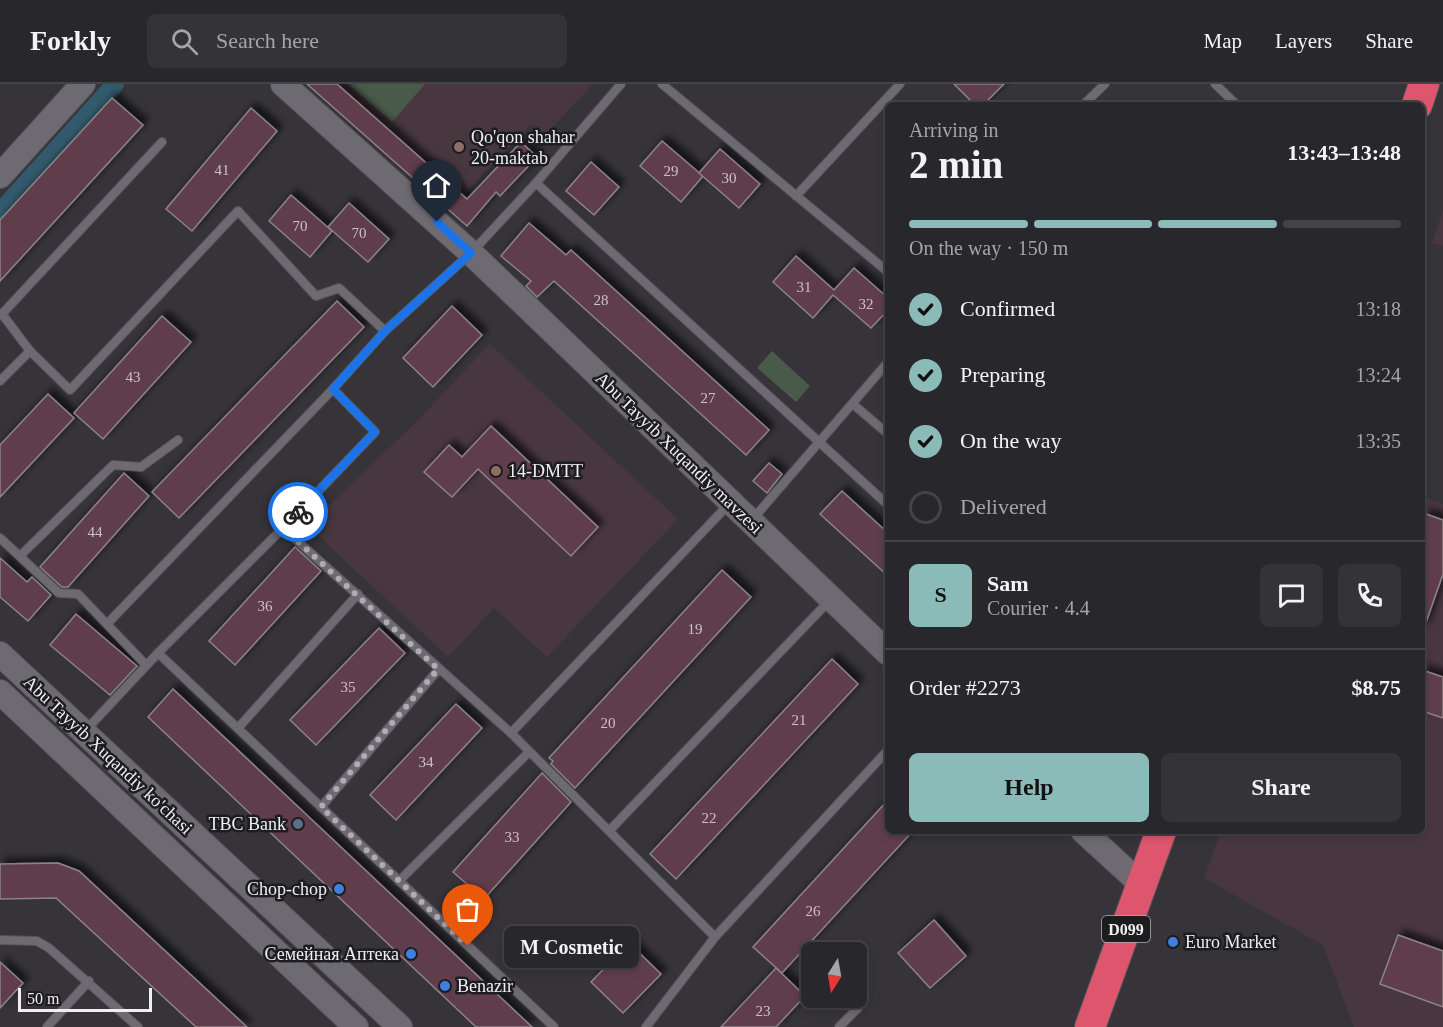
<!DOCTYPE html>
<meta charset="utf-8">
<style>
body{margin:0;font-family:"Times New Roman",serif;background:#343337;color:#f1f3f6;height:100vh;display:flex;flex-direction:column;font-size:22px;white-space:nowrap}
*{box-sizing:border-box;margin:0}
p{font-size:20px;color:#a5a5a9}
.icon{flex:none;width:33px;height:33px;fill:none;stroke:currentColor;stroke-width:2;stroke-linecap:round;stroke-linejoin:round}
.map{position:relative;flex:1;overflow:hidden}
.details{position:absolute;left:885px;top:18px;width:540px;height:732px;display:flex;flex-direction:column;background:#28272b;border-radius:9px;box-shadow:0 3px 9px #0003,0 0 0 2px #444447}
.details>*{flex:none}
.needle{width:39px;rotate:191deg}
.controls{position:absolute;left:801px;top:858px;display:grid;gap:12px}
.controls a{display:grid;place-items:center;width:66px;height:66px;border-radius:9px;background:#28272b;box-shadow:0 3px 9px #0003,0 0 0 2px #444447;font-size:30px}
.scale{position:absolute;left:18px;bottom:15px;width:134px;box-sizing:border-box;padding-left:6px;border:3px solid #efeef1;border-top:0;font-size:16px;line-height:21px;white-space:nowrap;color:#efeef1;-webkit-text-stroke:4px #1d1c1f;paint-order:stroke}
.pin{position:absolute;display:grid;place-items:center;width:51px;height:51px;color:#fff;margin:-62px -26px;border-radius:50% 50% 50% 0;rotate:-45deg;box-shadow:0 0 6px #0007}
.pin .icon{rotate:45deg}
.courier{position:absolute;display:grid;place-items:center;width:60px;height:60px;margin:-30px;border:4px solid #1a73e8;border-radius:50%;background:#fff;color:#222;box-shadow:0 2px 8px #0007}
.bubble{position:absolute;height:42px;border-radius:9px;background:#28272b;box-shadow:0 3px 9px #0003,0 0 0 2px #444447;font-size:20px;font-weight:700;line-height:42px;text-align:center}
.headline em{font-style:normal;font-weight:700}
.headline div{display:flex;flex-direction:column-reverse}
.headline{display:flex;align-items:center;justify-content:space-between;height:102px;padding:0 24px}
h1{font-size:39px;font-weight:700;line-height:45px}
.bar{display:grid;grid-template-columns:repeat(4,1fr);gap:9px 6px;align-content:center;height:72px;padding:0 24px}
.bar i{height:8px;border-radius:4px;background:#444447}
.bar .on{background:#8bbbb9}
.bar p{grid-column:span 4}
.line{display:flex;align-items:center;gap:15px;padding:0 24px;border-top:2px solid #444447}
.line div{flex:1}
.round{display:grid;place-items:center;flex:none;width:63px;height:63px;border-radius:9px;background:#343337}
ol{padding:0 24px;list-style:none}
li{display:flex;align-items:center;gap:18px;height:66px}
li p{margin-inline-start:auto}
li .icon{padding:6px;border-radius:50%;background:#8bbbb9;color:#111;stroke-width:4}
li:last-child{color:#a5a5a9}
li i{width:33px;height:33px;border:3px solid #444447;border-radius:50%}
.action{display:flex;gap:12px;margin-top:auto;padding:12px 24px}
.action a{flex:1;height:69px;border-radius:9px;background:#8bbbb9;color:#111;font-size:24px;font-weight:700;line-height:69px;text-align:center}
.action a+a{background:#343337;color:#f1f3f6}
header{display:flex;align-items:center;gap:36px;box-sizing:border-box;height:84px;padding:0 30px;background:#28272b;border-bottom:2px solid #444447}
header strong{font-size:28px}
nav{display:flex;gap:33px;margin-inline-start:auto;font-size:21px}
.search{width:420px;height:54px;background:#343337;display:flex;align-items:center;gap:15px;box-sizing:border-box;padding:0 21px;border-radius:9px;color:#a5a5a9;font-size:22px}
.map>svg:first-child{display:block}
</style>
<header>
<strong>Forkly</strong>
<div class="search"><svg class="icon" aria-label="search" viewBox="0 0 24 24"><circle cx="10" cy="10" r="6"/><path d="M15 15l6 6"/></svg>Search here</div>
<nav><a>Map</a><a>Layers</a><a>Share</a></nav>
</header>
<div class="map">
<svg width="1443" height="943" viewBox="0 0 1443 943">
<defs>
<filter id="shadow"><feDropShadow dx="5.5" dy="-5.5" stdDeviation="3" flood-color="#0009"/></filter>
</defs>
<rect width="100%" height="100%" fill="#363439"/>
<g fill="#493740">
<path d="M337,0H593L545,51L531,40L463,111Z"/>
<path d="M1443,126V162L1432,159Z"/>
<path d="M490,260L678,435L547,573L494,524L448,573L308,442L416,338Z"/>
<path d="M1422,412L1443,420V943H1354L1323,861L1204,794L1221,747H1422Z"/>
</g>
<g fill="#495a4a">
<path d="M348,0H425L392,38Z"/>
<path d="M772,267L810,302L796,318L757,284Z"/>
</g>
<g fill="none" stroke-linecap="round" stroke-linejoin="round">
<path stroke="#32596c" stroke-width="18" d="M0,128L115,0"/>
</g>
<g fill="#603c4b" stroke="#8b8486" stroke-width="1.5" filter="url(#shadow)">
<path d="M307,0H337L467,115L521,58L537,73L500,112L496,108L467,142Z"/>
<path d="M954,0H1004L983,21H975Z"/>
<path d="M112,14L143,41L0,197V136Z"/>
<path d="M251,24L277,47L192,147L166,125Z"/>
<path d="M662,57L703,92L681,118L640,82Z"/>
<path d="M720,65L760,100L739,124L699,89Z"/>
<path d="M591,78L619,103L594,131L566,107Z"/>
<path d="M291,111L332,147L310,173L269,137Z"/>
<path d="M349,119L389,155L368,178L328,143Z"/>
<path d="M529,139L566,171L571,166L769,346L746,371L554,197L537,213L526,202L531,197L501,172Z"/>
<path d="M796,172L834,206L854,184L888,214V226L871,244L833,211L813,234L773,198Z"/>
<path d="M337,217L364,243L179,434L152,408Z"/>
<path d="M452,222L482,251L433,303L403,274Z"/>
<path d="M162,232L191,258L103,355L74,329Z"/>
<path d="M48,310L74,334L0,413V361Z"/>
<path d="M491,342L598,443L571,472L478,385L452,413L424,388L449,361L462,373Z"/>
<path d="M769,379L782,390L767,409L753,397Z"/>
<path d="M124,389L149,412L68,503H62L40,483Z"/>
<path d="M842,407L888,449V492L820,430Z"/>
<path d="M1426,430L1443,436V490L1424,544H1422V442Z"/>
<path d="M295,463L321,487L235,581L209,557Z"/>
<path d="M0,474L27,498L32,493L51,511L28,537L0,513Z"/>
<path d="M722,486L751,513L575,704L551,680L553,677L549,674Z"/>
<path d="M76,530L137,582L110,611L50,561Z"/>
<path d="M379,544L405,569L316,661L290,636Z"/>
<path d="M832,575L858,600L676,795L650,770Z"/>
<path d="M1422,586L1443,593V634L1422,627Z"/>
<path d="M173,605L293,718L532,943H476L148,633Z"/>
<path d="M456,620L482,644L396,736L370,711Z"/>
<path d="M542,689L571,718L484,815L453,788Z"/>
<path d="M888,716V747H913L782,889L753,863Z"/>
<path d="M58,779L79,787L247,943H196L56,814L0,815V780Z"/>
<path d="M934,836L966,872L930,904L898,869Z"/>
<path d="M1398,851L1443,867V923L1380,900Z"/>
<path d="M629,859L661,890L623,929L591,898Z"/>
<path d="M0,878L23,899L0,924Z"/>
<path d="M776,884L805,912L776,943H721Z"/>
</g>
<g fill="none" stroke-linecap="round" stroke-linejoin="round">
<g stroke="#545357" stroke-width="10">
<g id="lane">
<path d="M662,0L888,188"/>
<path d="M1215,0L1237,21"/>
<path d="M1083,21L1105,0"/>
<path d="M536,99L888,421"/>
<path d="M796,112L900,0"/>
<path d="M30,267L70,306L238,127L316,212L339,204L385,247L471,169L536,99L621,0"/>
<path d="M0,297L30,267L2,230L162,58"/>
<path d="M854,321L888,350"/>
<path d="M752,436L888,278"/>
<path d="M283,444L375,348L333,305L385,247"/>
<path d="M0,454L59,509L78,510L146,581"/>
<path d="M20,472L113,381L141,383L178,356"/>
<path d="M107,540L333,305"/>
<path d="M158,569L554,943"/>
<path d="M238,644L358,510"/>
<path d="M85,647L158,569L283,444L511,649L715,853"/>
<path d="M511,649L730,419"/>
<path d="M321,723L438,586"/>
<path d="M609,747L830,516"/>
<path d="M399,797L528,669"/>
<path d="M0,856L37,857L49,864L138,943"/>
<path d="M47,943L89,897"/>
<path d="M646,943L715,853L888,666"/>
<path d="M839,943L858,924"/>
</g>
</g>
<g stroke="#545357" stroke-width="26">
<g id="secondary">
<path d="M283,0L471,169L888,569"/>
<path d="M0,92L83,0"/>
<path d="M0,570L400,943"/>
<path d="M0,608L356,943"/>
<path d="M1083,747L1142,801"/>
</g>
</g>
<g stroke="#545357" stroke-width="32">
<g id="highway">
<path d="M1417,21L1424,0"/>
<path d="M1090,943L1161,747"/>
</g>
</g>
<use href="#lane" stroke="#6d6b71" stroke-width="8"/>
<use href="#secondary" stroke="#6d6b71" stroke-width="24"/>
<use href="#highway" stroke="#de566e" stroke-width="30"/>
</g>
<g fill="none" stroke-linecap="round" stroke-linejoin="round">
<path stroke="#aeadb1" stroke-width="6" stroke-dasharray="0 10.8" d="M298,428L283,444L438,585L321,723L468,862"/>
<path stroke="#1a73e8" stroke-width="8" d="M298,428L375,348L333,305L385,247L471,169L437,138"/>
</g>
<g fill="#8d6e63" stroke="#1d1c1f" stroke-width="2">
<circle cx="459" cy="63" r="6"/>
<circle cx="496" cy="387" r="6"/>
</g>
<circle fill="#5c6f8a" stroke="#1d1c1f" stroke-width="2" cx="298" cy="740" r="6"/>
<g fill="#3f7fe0" stroke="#1d1c1f" stroke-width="2">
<circle cx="339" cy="805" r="6"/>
<circle cx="1173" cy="858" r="6"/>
<circle cx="411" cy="870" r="6"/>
<circle cx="445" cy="902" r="6"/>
</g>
<g text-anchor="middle" stroke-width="5" stroke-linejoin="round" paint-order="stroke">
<g font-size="15" fill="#cbc2c8">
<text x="222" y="91">41</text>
<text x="671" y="92">29</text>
<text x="729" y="99">30</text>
<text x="300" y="147">70</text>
<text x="359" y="154">70</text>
<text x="804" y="208">31</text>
<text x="601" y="221">28</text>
<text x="866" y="225">32</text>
<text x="133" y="298">43</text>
<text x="708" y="319">27</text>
<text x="95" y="453">44</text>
<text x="265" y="527">36</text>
<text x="695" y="550">19</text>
<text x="348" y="608">35</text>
<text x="799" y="641">21</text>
<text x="608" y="644">20</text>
<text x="426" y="683">34</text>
<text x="709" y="739">22</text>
<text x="512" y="758">33</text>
<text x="813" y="832">26</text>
<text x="763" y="932">23</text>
</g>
<rect fill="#1d1c1f" stroke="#b0afb2" stroke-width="1.5" x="1102" y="832" width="48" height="26" rx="4.5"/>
<g font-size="16" font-weight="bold" fill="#efeef1">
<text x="1126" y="851">D099</text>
</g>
<g font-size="18" fill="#efeef1" stroke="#1d1c1f" text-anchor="start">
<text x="471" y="59">Qo'qon shahar<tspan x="471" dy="21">20-maktab</tspan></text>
<text x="508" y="393">14-DMTT</text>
<text x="286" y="746" text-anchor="end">TBC Bank</text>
<text x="327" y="811" text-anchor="end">Chop-chop</text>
<text x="1185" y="864">Euro Market</text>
<text x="399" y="876" text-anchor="end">Семейная Аптека</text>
<text x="457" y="908">Benazir</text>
</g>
<g font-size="18" fill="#efeef1" stroke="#1d1c1f">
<text transform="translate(679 369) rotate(44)" y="6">Abu Tayyib Xuqandiy mavzesi</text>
<text transform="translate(108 671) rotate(43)" y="6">Abu Tayyib Xuqandiy ko'chasi</text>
</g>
</g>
</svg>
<div class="controls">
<a><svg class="needle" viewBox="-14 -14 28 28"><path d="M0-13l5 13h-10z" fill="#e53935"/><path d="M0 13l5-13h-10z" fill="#a5a5a9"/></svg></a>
</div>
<div class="scale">50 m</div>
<div class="pin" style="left:468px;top:862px;background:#ea580c"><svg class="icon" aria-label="bag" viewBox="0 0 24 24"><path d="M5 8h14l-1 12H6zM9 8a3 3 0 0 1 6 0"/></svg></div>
<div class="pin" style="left:437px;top:138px;background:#1f2937"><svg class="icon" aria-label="home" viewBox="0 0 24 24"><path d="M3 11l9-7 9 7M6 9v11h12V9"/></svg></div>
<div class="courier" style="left:298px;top:428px"><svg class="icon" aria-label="bike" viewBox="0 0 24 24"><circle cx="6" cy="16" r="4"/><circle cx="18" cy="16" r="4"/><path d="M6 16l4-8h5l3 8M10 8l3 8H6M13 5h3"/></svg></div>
<div class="bubble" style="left:504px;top:842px;width:135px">M Cosmetic</div>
<section class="details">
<div class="headline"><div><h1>2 min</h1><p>Arriving in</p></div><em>13:43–13:48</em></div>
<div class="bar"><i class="on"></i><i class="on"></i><i class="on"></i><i></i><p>On the way · 150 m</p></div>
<ol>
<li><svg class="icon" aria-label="check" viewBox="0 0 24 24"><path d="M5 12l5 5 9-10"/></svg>Confirmed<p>13:18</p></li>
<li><svg class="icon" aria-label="check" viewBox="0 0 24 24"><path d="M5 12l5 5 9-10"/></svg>Preparing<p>13:24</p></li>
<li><svg class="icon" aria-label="check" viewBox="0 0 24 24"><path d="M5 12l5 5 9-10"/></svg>On the way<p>13:35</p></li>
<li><i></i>Delivered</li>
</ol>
<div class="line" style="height:108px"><b class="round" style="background:#8bbbb9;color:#111">S</b><div><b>Sam</b><p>Courier · 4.4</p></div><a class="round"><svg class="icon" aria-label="chat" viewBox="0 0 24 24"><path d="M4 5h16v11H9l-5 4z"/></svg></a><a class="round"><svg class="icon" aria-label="phone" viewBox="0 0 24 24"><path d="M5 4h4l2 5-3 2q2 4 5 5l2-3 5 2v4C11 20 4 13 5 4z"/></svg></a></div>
<div class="line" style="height:78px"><div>Order #2273</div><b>$8.75</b></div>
<div class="action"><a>Help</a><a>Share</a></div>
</section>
</div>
